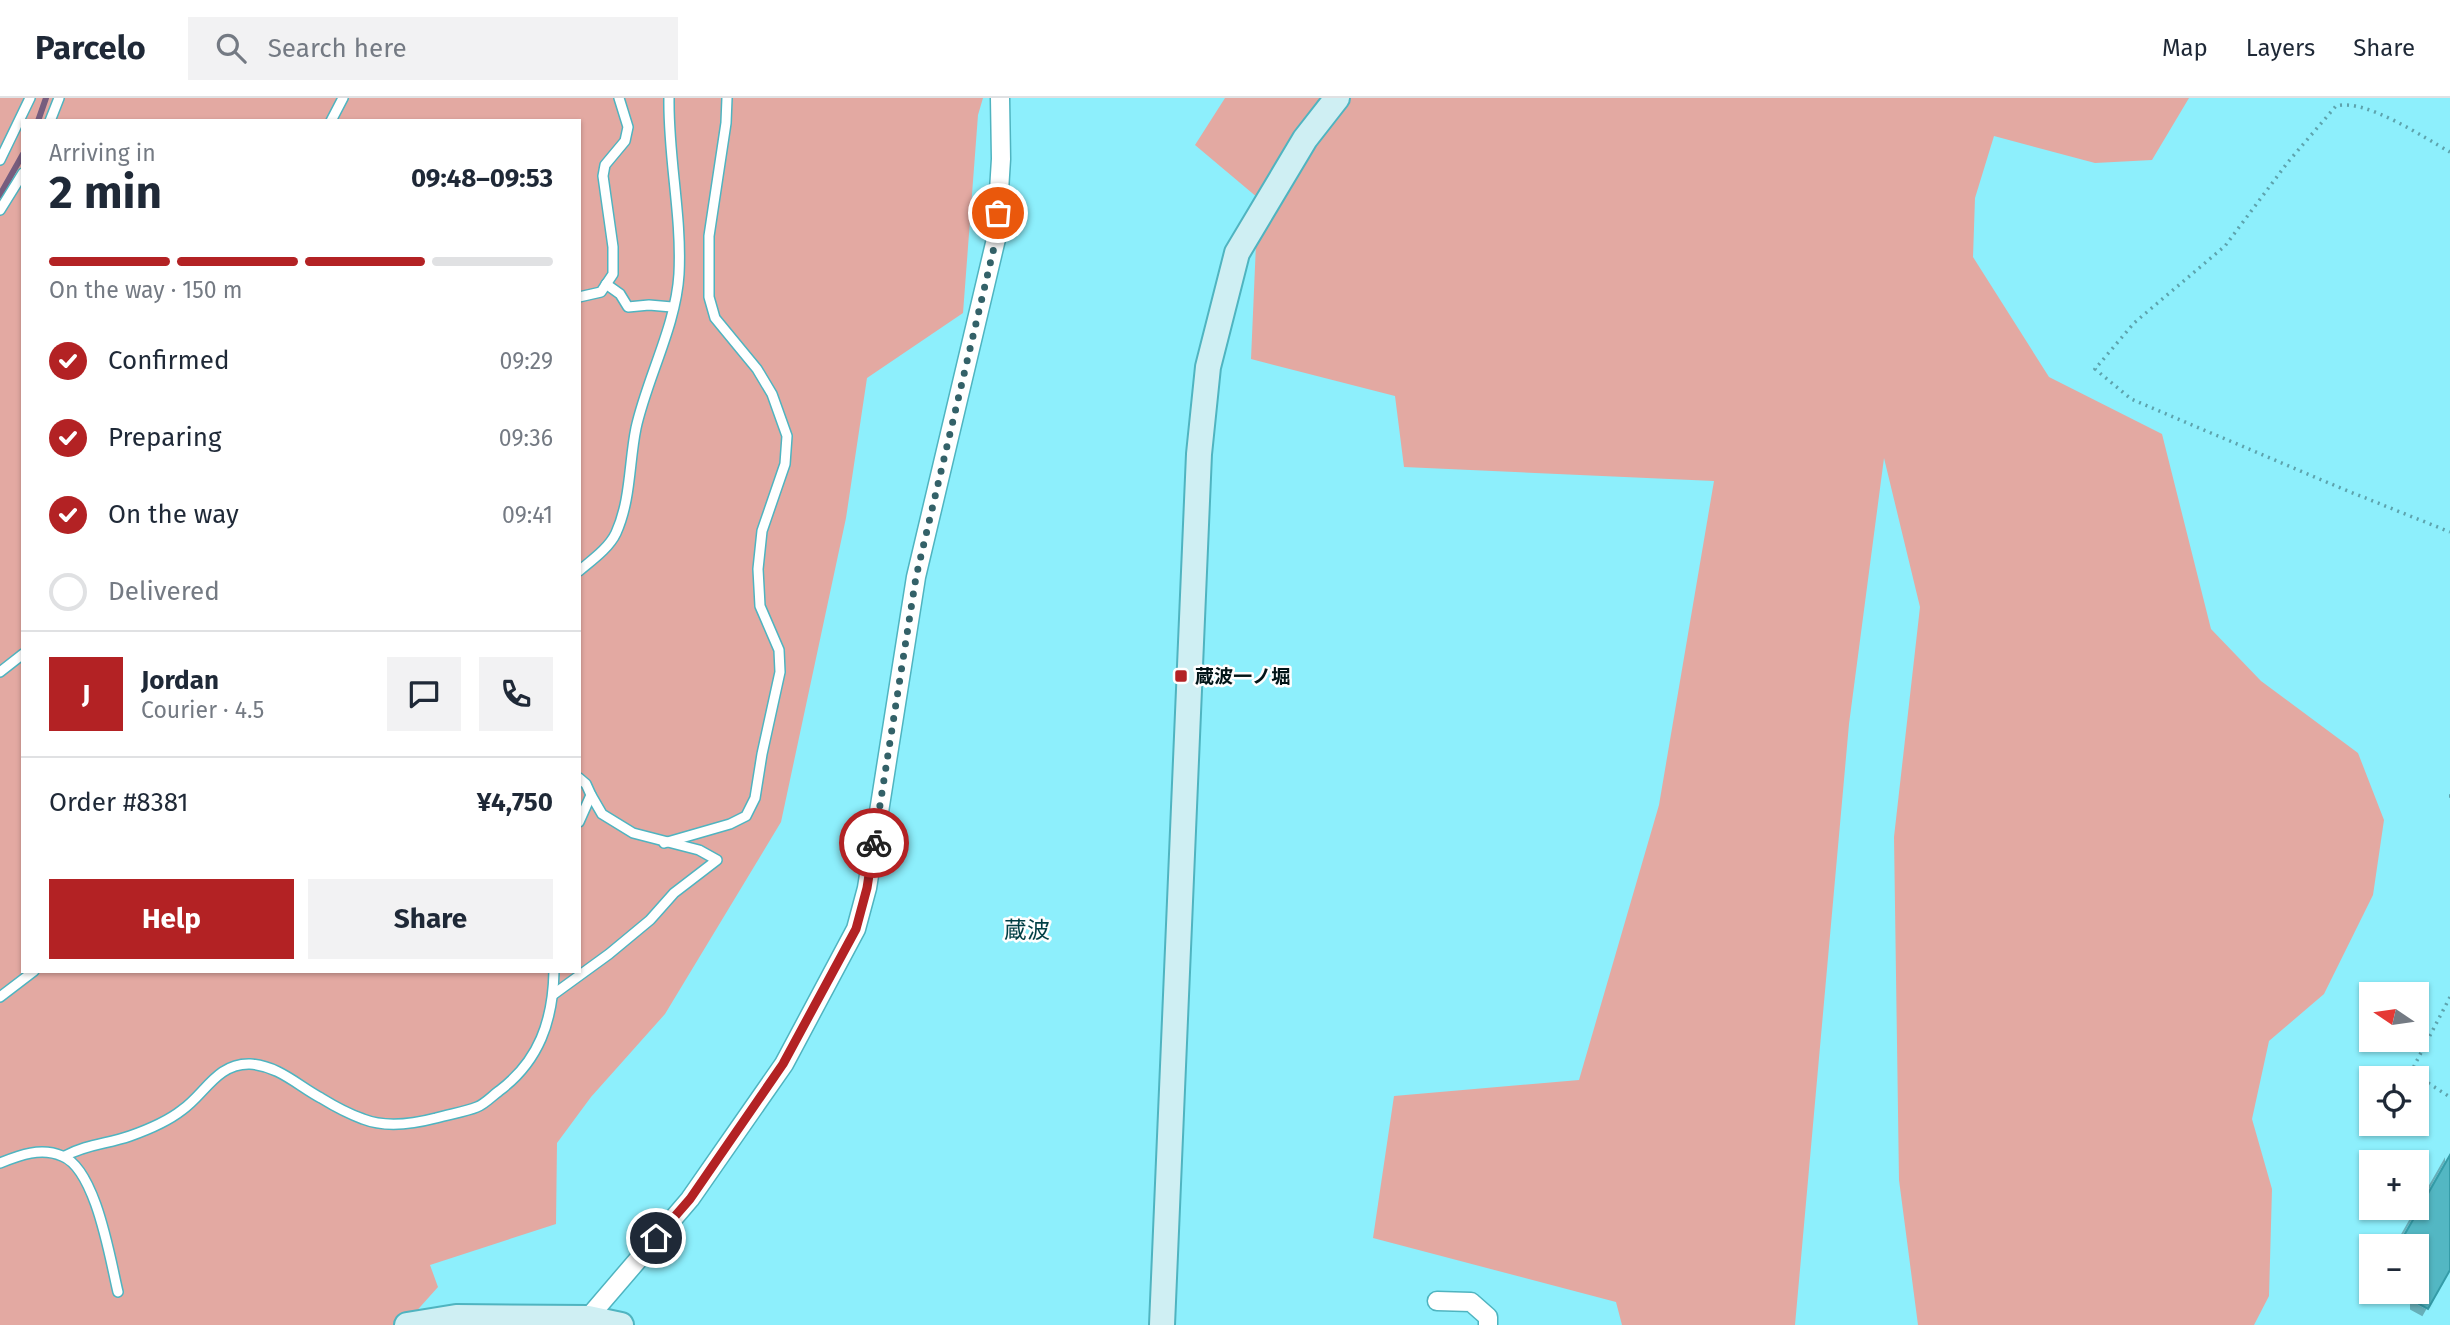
<!DOCTYPE html>
<meta charset="utf-8">
<style>
body{margin:0;font-family:"Fira Sans","Noto Sans JP",sans-serif;background:#f2f2f3;color:#1f2937;height:100vh;display:flex;flex-direction:column;font-size:26px;white-space:nowrap}
*{box-sizing:border-box;margin:0}
p{font-size:23px;color:#747a83}
.icon{flex:none;width:38px;height:38px;fill:none;stroke:currentColor;stroke-width:2;stroke-linecap:round;stroke-linejoin:round}
.map{position:relative;flex:1;overflow:hidden}
.panel{position:absolute;left:21px;top:21px;width:560px;height:854px;display:flex;flex-direction:column;background:#fff;border-radius:0px;box-shadow:0 2px 5px #0004}
.panel>*{flex:none}
.needle{width:46px;rotate:283deg}
.tools{position:absolute;left:2359px;top:884px;display:grid;gap:14px}
.tools a{display:grid;place-items:center;width:70px;height:70px;border-radius:0px;background:#fff;box-shadow:0 2px 5px #0004;font-size:35px}
.pin{position:absolute;display:grid;place-items:center;width:60px;height:60px;color:#fff;margin:-30px;border:4px solid #fff;border-radius:50%;box-shadow:0 2px 7px #0007}
.courier{position:absolute;display:grid;place-items:center;width:70px;height:70px;margin:-35px;border:5px solid #b32224;border-radius:50%;background:#fff;color:#222;box-shadow:0 2px 9px #0007}
.summary em{font-style:normal;font-weight:700}
.summary div{display:flex;flex-direction:column-reverse}
.summary{display:flex;align-items:center;justify-content:space-between;height:119px;padding:0 28px}
h1{font-size:46px;font-weight:700;line-height:52px}
.bar{display:grid;grid-template-columns:repeat(4,1fr);gap:10px 7px;align-content:center;height:84px;padding:0 28px}
.bar i{height:9px;border-radius:5px;background:#e0e1e3}
.bar .active{background:#b32224}
.bar p{grid-column:span 4}
.line{display:flex;align-items:center;gap:18px;padding:0 28px;border-top:2px solid #e0e1e3}
.line div{flex:1}
.round{display:grid;place-items:center;flex:none;width:74px;height:74px;border-radius:0px;background:#f2f2f3}
ol{padding:0 28px;list-style:none}
li{display:flex;align-items:center;gap:21px;height:77px}
li p{margin-inline-start:auto}
li .icon{padding:7px;border-radius:50%;background:#b32224;color:#fff;stroke-width:4}
li:last-child{color:#747a83}
li i{width:38px;height:38px;border:4px solid #e0e1e3;border-radius:50%}
.action{display:flex;gap:14px;margin-top:auto;padding:14px 28px}
.action a{flex:1;height:80px;border-radius:0px;background:#b32224;color:#fff;font-size:28px;font-weight:700;line-height:80px;text-align:center}
.action a+a{background:#f2f2f3;color:#1f2937}
header{display:flex;align-items:center;gap:42px;box-sizing:border-box;height:98px;padding:0 35px;background:#fff;border-bottom:2px solid #e0e1e3}
header strong{font-size:33px}
nav{display:flex;gap:38px;margin-inline-start:auto;font-size:24px}
.search{width:490px;height:63px;background:#f2f2f3;display:flex;align-items:center;gap:18px;box-sizing:border-box;padding:0 24px;border-radius:0px;color:#747a83;font-size:26px}
.map>svg:first-child{display:block}
</style>
<header>
<strong>Parcelo</strong>
<div class="search"><svg class="icon" aria-label="search" viewBox="0 0 24 24"><circle cx="10" cy="10" r="6"/><path d="M15 15l6 6"/></svg>Search here</div>
<nav><a>Map</a><a>Layers</a><a>Share</a></nav>
</header>
<div class="map">
<svg width="2450" height="1227" viewBox="0 0 2450 1227">
<defs>
<filter id="shadow"><feDropShadow dx="-6" dy="6" stdDeviation="0" flood-color="#0004"/></filter>
</defs>
<rect width="100%" height="100%" fill="#8deffc"/>
<g fill="#e3a9a2" fill-rule="evenodd">
<path d="M0,0H983L978,17L963,215L867,280L846,420L781,724L665,916L591,999L557,1045L556,1126L430,1167L438,1189L404,1227H0ZM23,23H579V873H23Z"/>
<path d="M1225,0H2189L2152,62L2095,65L1994,38L1975,100L1973,159L2049,279L2162,336L2211,531L2261,583L2358,655L2384,722L2373,797L2324,896L2269,943L2252,1021L2272,1091L2269,1198L2254,1227H1918L1899,1082L1894,739L1920,509L1884,360L1849,626L1795,1227H1622L1616,1204L1373,1140L1394,998L1579,982L1659,707L1714,383L1404,369L1395,298L1251,261L1258,100L1195,47Z"/>
</g>
<g fill="none" stroke-linecap="round" stroke-linejoin="round">
<g stroke="#775d7e" stroke-width="6">
<path d="M38,23L46,0"/>
<path d="M0,97L23,56"/>
</g>
</g>
<path fill="#53b7c3" stroke="#349ca8" stroke-width="2" filter="url(#shadow)" d="M2450,1057V1172L2428,1211L2417,1205V1148H2398Z"/>
<g fill="none" stroke-linecap="round" stroke-linejoin="round">
<g stroke="#4fb4c0" stroke-width="12">
<g id="lane">
<path d="M50,23L59,0"/>
<path d="M331,23L343,0"/>
<path d="M0,62L30,0"/>
<path d="M0,112L23,75"/>
<path d="M606,186L620,196L628,209L649,207L672,209"/>
<path d="M579,199L601,194L613,176V149L603,78L605,67L625,43L628,29L619,0"/>
<path d="M579,473C592,462 609,450 616,435C631,402 629,364 636,330C647,280 676,228 679,176C682,117 668,59 669,0"/>
<path d="M0,574L23,556"/>
<path d="M579,680L586,686L591,697L579,724"/>
<path d="M664,745L730,726L746,718L755,700L762,656L780,574L779,552L760,508L758,471L762,433L785,366L787,338L772,296L757,271L715,220L709,199V138L726,25L727,0"/>
<path d="M554,896L609,856L650,822L674,795L717,762L699,752L633,735L602,716L591,697"/>
<path d="M0,899L34,873"/>
<path d="M65,1058C87,1046 107,1046 130,1038C147,1032 168,1023 182,1012C205,996 217,965 250,966C279,968 297,987 321,1000C334,1008 349,1016 363,1021C386,1030 413,1026 436,1020C449,1016 465,1014 477,1009C485,1006 492,998 499,993C539,963 553,923 554,873"/>
<path d="M0,1065C20,1057 41,1049 62,1058C96,1071 110,1161 118,1194"/>
</g>
</g>
<g stroke="#4fb4c0" stroke-width="21">
<g id="street">
<path d="M1437,1203L1471,1204L1488,1219V1227"/>
<path d="M588,1220L690,1101L784,966L856,831L867,790L916,479L996,141L1001,61L1000,0"/>
</g>
</g>
<g stroke="#4fb4c0" stroke-width="28">
<g id="secondary">
<path d="M407,1227L456,1219L588,1220L621,1227"/>
<path d="M1162,1227L1199,356L1208,269L1237,155L1305,41L1337,0"/>
</g>
</g>
<g stroke="#5da3ad" stroke-width="3.5" stroke-dasharray="2 5" stroke-linecap="butt">
<path d="M2450,54C2423,39 2365,0 2336,8L2288,64L2225,148L2134,225L2095,271L2131,301L2343,391L2450,434"/>
<path d="M2449,698H2450"/>
<path d="M2450,899L2411,974L2450,999"/>
</g>
<use href="#lane" stroke="#fff" stroke-width="9"/>
<use href="#street" stroke="#fff" stroke-width="18"/>
<use href="#secondary" stroke="#cfeff3" stroke-width="24"/>
</g>
<g fill="none" stroke-linecap="round" stroke-linejoin="round">
<path stroke="#336168" stroke-width="7" stroke-dasharray="0 12.6" d="M874,745L916,479L996,141L998,115"/>
<path stroke="#b32224" stroke-width="9" d="M656,1140L690,1101L783,966L856,831L867,790L874,745"/>
</g>
<rect fill="#b32224" stroke="#fefefe" stroke-width="2.5" x="1174" y="571" width="14" height="14" rx="3.5"/>
<g text-anchor="middle" stroke-width="5" stroke-linejoin="round" paint-order="stroke">
<g font-size="19" font-weight="bold" fill="#021518" stroke="#fefefe" text-anchor="start">
<text x="1195" y="585">蔵波一ノ堀</text>
</g>
<g font-size="23" fill="#003e44" stroke="#fefefe">
<text x="1027" y="840">蔵波</text>
</g>
</g>
</svg>
<div class="tools">
<a><svg class="needle" viewBox="-14 -14 28 28"><path d="M0-13l5 13h-10z" fill="#e53935"/><path d="M0 13l5-13h-10z" fill="#747a83"/></svg></a>
<a><svg class="icon" aria-label="locate" viewBox="0 0 24 24"><circle cx="12" cy="12" r="6"/><path d="M12 2v4M12 18v4M2 12h4M18 12h4"/></svg></a>
<a>+</a>
<a>−</a>
</div>
<div class="pin" style="left:998px;top:115px;background:#ea580c"><svg class="icon" aria-label="bag" viewBox="0 0 24 24"><path d="M5 8h14l-1 12H6zM9 8a3 3 0 0 1 6 0"/></svg></div>
<div class="pin" style="left:656px;top:1140px;background:#1f2937"><svg class="icon" aria-label="home" viewBox="0 0 24 24"><path d="M3 11l9-7 9 7M6 9v11h12V9"/></svg></div>
<div class="courier" style="left:874px;top:745px"><svg class="icon" aria-label="bike" viewBox="0 0 24 24"><circle cx="6" cy="16" r="4"/><circle cx="18" cy="16" r="4"/><path d="M6 16l4-8h5l3 8M10 8l3 8H6M13 5h3"/></svg></div>
<section class="panel">
<div class="summary"><div><h1>2 min</h1><p>Arriving in</p></div><em>09:48–09:53</em></div>
<div class="bar"><i class="active"></i><i class="active"></i><i class="active"></i><i></i><p>On the way · 150 m</p></div>
<ol>
<li><svg class="icon" aria-label="check" viewBox="0 0 24 24"><path d="M5 12l5 5 9-10"/></svg>Confirmed<p>09:29</p></li>
<li><svg class="icon" aria-label="check" viewBox="0 0 24 24"><path d="M5 12l5 5 9-10"/></svg>Preparing<p>09:36</p></li>
<li><svg class="icon" aria-label="check" viewBox="0 0 24 24"><path d="M5 12l5 5 9-10"/></svg>On the way<p>09:41</p></li>
<li><i></i>Delivered</li>
</ol>
<div class="line" style="height:126px"><b class="round" style="background:#b32224;color:#fff">J</b><div><b>Jordan</b><p>Courier · 4.5</p></div><a class="round"><svg class="icon" aria-label="chat" viewBox="0 0 24 24"><path d="M4 5h16v11H9l-5 4z"/></svg></a><a class="round"><svg class="icon" aria-label="phone" viewBox="0 0 24 24"><path d="M5 4h4l2 5-3 2q2 4 5 5l2-3 5 2v4C11 20 4 13 5 4z"/></svg></a></div>
<div class="line" style="height:91px"><div>Order #8381</div><b>¥4,750</b></div>
<div class="action"><a>Help</a><a>Share</a></div>
</section>
</div>
